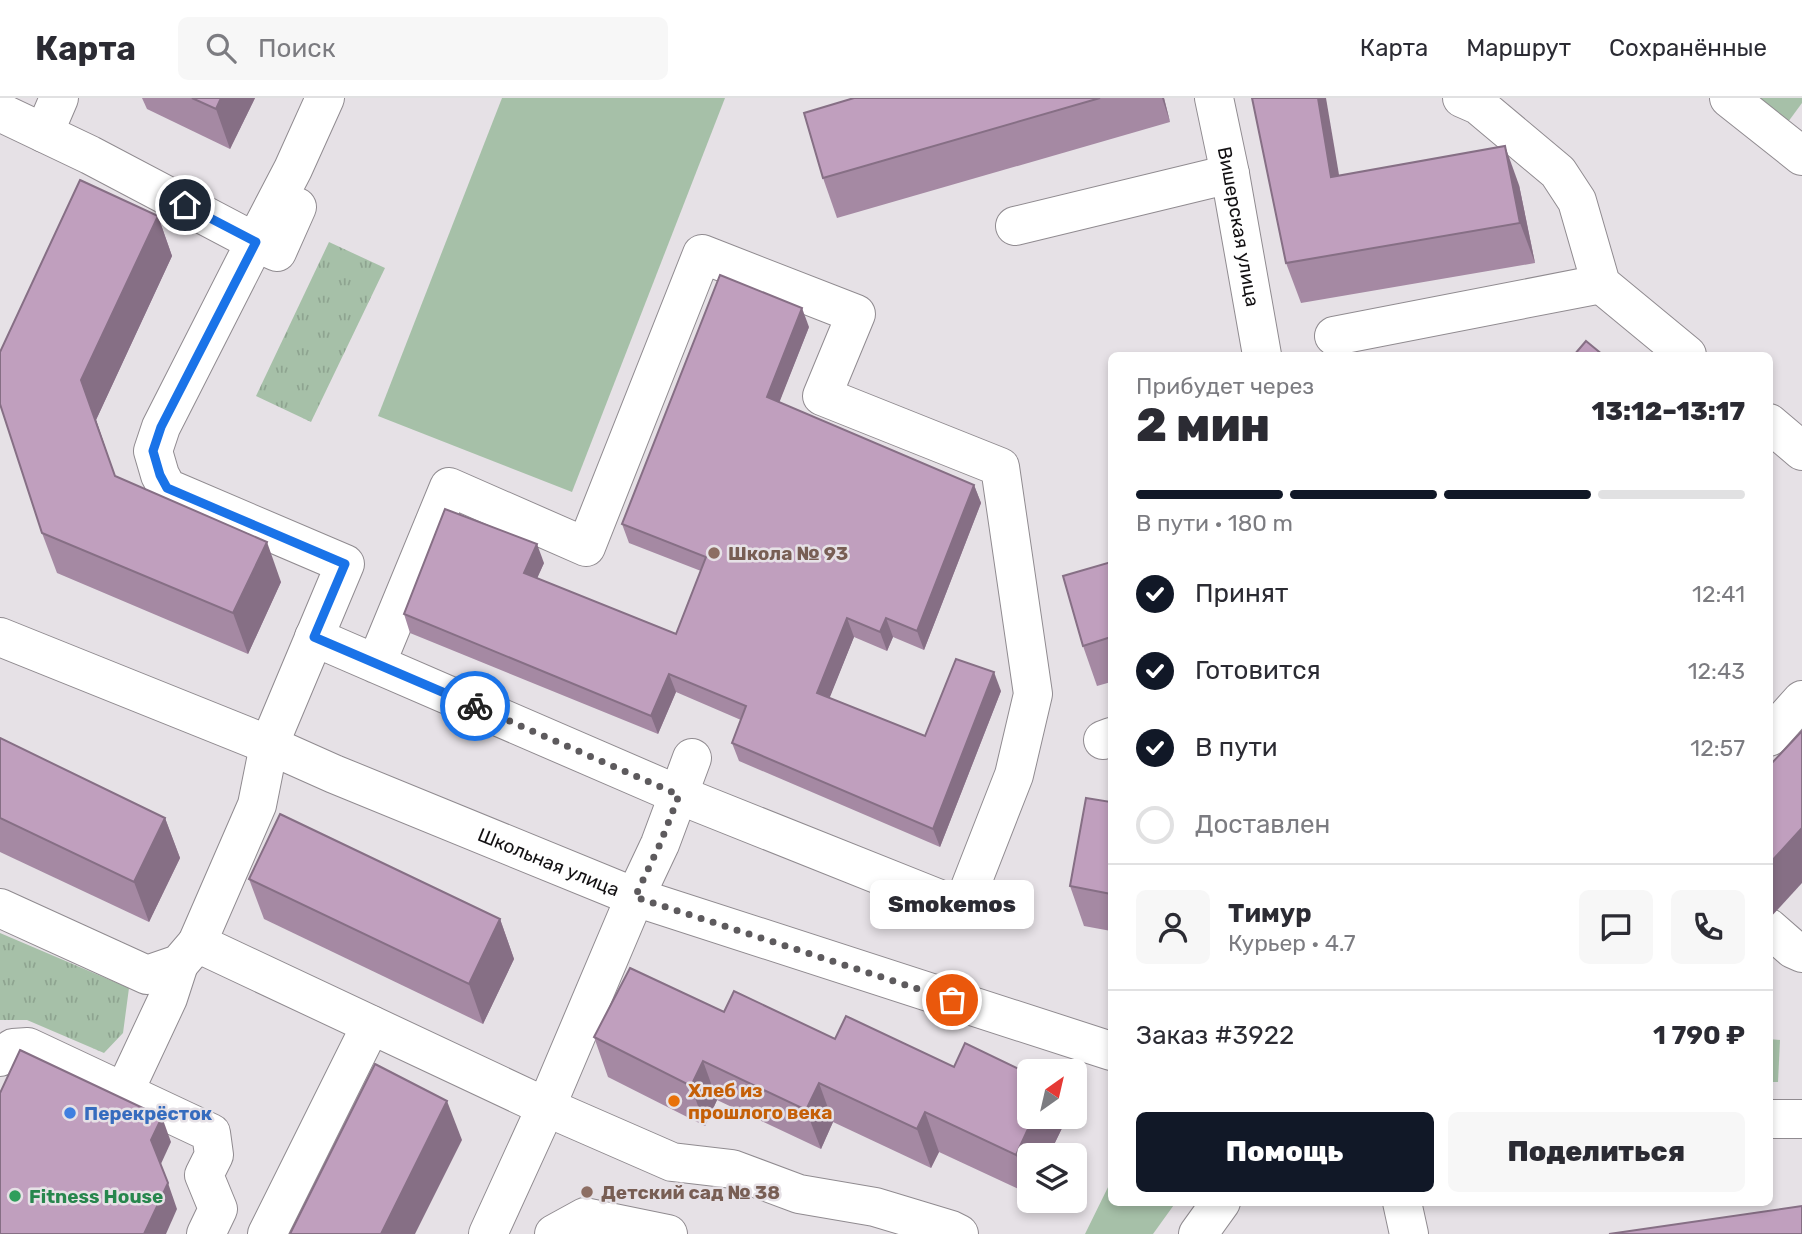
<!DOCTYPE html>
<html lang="ru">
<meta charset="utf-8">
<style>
body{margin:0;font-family:Rubik,sans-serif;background:#f7f7f7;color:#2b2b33;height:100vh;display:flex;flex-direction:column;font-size:26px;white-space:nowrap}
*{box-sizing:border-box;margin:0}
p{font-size:23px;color:#7c7c81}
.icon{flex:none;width:38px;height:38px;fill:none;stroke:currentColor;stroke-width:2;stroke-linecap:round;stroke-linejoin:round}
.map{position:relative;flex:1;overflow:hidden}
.panel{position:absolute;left:1108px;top:254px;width:665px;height:854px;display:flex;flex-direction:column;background:#fff;border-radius:10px;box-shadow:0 4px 10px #0003}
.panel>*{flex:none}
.needle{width:46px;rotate:34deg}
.tools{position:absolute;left:1017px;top:961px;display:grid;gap:14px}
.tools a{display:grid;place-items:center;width:70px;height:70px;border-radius:10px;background:#fff;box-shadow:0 4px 10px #0003;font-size:35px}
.pin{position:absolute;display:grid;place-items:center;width:60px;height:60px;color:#fff;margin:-30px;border:4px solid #fff;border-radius:50%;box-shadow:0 2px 7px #0007}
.courier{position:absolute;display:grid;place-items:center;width:70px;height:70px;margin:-35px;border:5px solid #1a73e8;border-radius:50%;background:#fff;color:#222;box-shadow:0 2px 9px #0007}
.bubble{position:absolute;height:49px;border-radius:10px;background:#fff;box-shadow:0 4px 10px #0003;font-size:23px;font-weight:800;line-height:49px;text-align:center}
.head em{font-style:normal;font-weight:800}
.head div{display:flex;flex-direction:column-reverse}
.head{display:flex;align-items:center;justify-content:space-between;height:119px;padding:0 28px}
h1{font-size:46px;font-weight:800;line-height:52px}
.bar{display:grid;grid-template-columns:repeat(4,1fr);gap:10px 7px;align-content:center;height:84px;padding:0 28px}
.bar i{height:9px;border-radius:5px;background:#e1e1e2}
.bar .active{background:#111827}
.bar p{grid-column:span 4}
.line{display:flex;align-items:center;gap:18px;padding:0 28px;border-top:2px solid #e1e1e2}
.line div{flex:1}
.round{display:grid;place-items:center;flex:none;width:74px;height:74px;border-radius:10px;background:#f7f7f7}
ol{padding:0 28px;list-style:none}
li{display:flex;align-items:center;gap:21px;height:77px}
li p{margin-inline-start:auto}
li .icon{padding:7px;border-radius:50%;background:#111827;color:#fff;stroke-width:4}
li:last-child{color:#7c7c81}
li i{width:38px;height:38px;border:4px solid #e1e1e2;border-radius:50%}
.cta{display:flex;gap:14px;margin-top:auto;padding:14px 28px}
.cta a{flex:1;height:80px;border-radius:10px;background:#111827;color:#fff;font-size:28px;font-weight:800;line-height:80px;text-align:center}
.cta a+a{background:#f7f7f7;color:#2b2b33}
header{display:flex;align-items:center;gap:42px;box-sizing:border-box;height:98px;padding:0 35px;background:#fff;border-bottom:2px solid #e1e1e2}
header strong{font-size:33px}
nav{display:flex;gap:38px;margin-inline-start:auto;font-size:24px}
.search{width:490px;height:63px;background:#f7f7f7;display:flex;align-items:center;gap:18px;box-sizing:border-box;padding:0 24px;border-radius:10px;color:#7c7c81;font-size:26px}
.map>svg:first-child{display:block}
</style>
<header>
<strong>Карта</strong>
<div class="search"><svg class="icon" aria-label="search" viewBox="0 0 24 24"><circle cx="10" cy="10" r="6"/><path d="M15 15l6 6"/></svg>Поиск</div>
<nav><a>Карта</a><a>Маршрут</a><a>Сохранённые</a></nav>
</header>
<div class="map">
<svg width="1802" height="1136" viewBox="0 0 1802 1136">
<defs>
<pattern id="park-tufts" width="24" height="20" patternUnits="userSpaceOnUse" patternTransform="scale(1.75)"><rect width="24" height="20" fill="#a6c0a8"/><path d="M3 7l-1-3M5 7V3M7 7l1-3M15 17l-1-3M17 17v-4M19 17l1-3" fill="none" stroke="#8ea490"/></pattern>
</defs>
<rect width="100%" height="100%" fill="#e6e1e6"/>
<g fill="#a6c0a8">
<path d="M502,0H725L572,394L378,318Z"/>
<path d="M1758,0H1802V5L1788,24Z"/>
<path d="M1769,941L1780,942L1778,984H1769Z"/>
<path d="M1111,1083V1104H1176L1153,1136H1085Z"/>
</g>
<g fill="url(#park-tufts)">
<path d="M329,144L385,170L311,324L256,298Z"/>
<path d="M0,835L129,890L123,935L104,955L27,922H0Z"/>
</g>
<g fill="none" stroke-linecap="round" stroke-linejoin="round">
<g stroke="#908b90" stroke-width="40">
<g id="minor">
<path id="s1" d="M1214,0L1230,76L1262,257"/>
<path d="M1462,0L1478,7L1558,74L1577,103L1601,186L1687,257"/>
<path d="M1729,0L1802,58"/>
<path d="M6,17L90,57L255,144L161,329L153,353L160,377L167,390L345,466L269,647L257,707L197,845L546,1009L672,1064L732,1071L799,1096L875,1109L951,1132L959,1136"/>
<path d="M44,35L59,0"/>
<path d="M297,109L277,154L255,144L293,71L325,0"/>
<path d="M1015,128L1230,76"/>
<path d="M1334,238L1601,186"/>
<path d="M1769,325L1802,353"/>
<path id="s2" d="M0,539L269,647L334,676L635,799L1111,953"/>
<path d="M314,539L679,697L962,810L1014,677L1033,596L1000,369L822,298L856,216L702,156L586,449L449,389L376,566"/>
<path d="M1769,639L1802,602"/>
<path d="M1103,642L1111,639"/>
<path d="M0,810L147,877L179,866L197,845"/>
<path d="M1769,830L1793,851L1802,855"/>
<path d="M0,959L13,950L28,949L211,1035L214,1057L204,1077L218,1111L206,1136"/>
<path d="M124,994L168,900L179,866"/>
<path d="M1769,1021H1802"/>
<path d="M1402,1104L1409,1136"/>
<path d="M267,1136L371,927"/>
<path d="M488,1136L546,1009L635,799L660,746L692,660"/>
<path d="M554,1136L585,1119L668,1136"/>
<path d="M1198,1136L1221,1104"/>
</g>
</g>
<use href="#minor" stroke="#fff" stroke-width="38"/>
</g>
<g fill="#a589a3">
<path d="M142,0H255L230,51L147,11Z"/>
<path d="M854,0H1164L1170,24L837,120L823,80Z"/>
<path d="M1339,77L1519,87L1535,165L1301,205L1286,165Z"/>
<path d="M158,118L172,158L96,322L115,379L281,484L248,556L57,475L42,435Z"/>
<path d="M809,229L779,304L974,387L981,405L924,552L893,539L887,553L854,539L829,600L925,638L1001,593L940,749L739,663L732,645L741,622L676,594L658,636L410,535L404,516L544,465L537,480L676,536L701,473L629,445L622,426Z"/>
<path d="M1111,464V584L1097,588L1083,548Z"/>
<path d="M0,640L165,720L180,760L149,824L0,754Z"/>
<path d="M1111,704V833L1084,828L1070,788Z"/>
<path d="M249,781L500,821L514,861L483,926L264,821Z"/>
<path d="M724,914L835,941L1029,1018H1062L1064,1026L1049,1057H1029V1096L939,1054L931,1070L833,1024L821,1051L717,1002L705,1028L608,979L594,939Z"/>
</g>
<g fill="#866f85">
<path d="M221,0H255L230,51L216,11Z"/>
<path d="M1162,0H1164L1170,24Z"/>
<path d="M1318,0H1326L1346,118L1331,79Z"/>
<path d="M1505,48L1519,87L1535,165L1520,125Z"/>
<path d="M158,118L172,158L96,322L129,419L81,282Z"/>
<path d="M802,210L809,229L774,318L767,299Z"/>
<path d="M974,387L981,405L924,552L917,533Z"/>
<path d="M267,444L281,484L248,556L233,515Z"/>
<path d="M537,446L544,465L531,494L524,475Z"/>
<path d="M847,520L854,539L824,614L817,595Z"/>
<path d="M886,520L893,539L887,553L880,534Z"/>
<path d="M994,574L1001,593L940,749L933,731Z"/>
<path d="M669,576L676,594L658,636L651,618Z"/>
<path d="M165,720L180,760L149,824L134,784Z"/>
<path d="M1802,730V785L1769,821V766Z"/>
<path d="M500,821L514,861L483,926L469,886Z"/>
<path d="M703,963L717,1002L705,1028L691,988Z"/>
<path d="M819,985L833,1024L821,1051L806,1012Z"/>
<path d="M447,1003L462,1042L415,1136H381Z"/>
<path d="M925,1014L939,1054L931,1070L917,1031Z"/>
<path d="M1034,1018H1062L1064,1026L1049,1057H1029V1092L1016,1057Z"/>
<path d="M162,1019L171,1044L160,1068L151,1042Z"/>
<path d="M168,1085L177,1111L166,1136H144Z"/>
</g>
<g fill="#c09fbe" stroke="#866f85" stroke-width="2">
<path d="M192,0H221L216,11Z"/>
<path d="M854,0H1100L823,80L804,15Z"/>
<path d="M1252,0H1318L1331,79L1505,48L1520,125L1286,165Z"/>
<path d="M80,82L158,118L81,282L115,378L267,444L233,515L42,435L0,306V254Z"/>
<path d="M720,177L802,210L767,299L974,387L917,533L886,520L880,534L847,520L817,595L925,638L956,561L994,574L933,731L732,645L746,608L669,576L651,618L404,516L445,411L537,446L524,475L676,536L706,459L622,426Z"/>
<path d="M1586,243L1603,257H1574Z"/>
<path d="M1111,464V539L1083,548L1063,478Z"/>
<path d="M1802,633V730L1769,766V668Z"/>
<path d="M0,640L165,720L134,784L0,720Z"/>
<path d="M1086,700L1111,704V796L1070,788Z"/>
<path d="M280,716L500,821L469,886L249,781Z"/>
<path d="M630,870L724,914L734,893L835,941L846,918L954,969L965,945L1029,976V1018H1034L1016,1057L925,1014L917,1031L819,985L806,1012L703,963L691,988L594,939Z"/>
<path d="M20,952L162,1019L151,1042L168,1085L144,1136H0V995Z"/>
<path d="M375,966L447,1003L381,1136H290Z"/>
<path d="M1802,1108V1136H1609Z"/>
</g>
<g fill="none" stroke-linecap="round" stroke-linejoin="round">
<path stroke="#5d5a5d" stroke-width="7" stroke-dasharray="0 12.6" d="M475,608L679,697L660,746L635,799L952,902"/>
<path stroke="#1a73e8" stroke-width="9" d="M185,107L256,144L161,329L153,353L160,377L167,390L345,466L314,539L475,608"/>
</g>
<g fill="#8d6e63" stroke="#e6e1e6" stroke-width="2.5">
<circle cx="714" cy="455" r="7"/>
<circle cx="587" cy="1094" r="7"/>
</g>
<circle fill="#e8710a" stroke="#e6e1e6" stroke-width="2.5" cx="674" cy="1003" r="7"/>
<circle fill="#3f7fe0" stroke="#e6e1e6" stroke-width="2.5" cx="70" cy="1015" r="7"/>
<circle fill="#2e9e5b" stroke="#e6e1e6" stroke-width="2.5" cx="15" cy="1098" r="7"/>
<g text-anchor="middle" stroke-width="5" stroke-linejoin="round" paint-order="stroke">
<g font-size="19" fill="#131113" stroke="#e6e1e6">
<text dy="7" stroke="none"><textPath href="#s1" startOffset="131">Вишерская улица</textPath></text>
<text dy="7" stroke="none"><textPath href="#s2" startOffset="593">Школьная улица</textPath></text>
</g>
<g font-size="19" font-weight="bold" fill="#785e54" stroke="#e6e1e6" text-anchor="start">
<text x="728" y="462">Школа № 93</text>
<text x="601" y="1101">Детский сад № 38</text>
</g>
<g font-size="19" font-weight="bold" fill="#c56008" stroke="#e6e1e6" text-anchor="start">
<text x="688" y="999">Хлеб из<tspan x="688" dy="22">прошлого века</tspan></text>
</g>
<g font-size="19" font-weight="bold" fill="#366cbe" stroke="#e6e1e6" text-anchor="start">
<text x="84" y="1022">Перекрёсток</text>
</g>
<g font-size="19" font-weight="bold" fill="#27864d" stroke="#e6e1e6" text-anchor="start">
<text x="29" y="1105">Fitness House</text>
</g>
</g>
</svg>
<div class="tools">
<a><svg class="needle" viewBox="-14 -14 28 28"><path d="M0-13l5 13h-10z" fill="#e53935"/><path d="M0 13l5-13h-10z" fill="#7c7c81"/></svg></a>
<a><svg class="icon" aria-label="layers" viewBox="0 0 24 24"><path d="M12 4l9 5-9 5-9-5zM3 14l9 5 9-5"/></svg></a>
</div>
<div class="pin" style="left:952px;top:902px;background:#ea580c"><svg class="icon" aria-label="bag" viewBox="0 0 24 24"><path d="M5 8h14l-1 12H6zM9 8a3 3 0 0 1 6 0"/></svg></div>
<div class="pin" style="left:185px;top:107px;background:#1f2937"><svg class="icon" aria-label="home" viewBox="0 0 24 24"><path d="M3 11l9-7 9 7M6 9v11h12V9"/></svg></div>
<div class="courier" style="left:475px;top:608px"><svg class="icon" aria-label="bike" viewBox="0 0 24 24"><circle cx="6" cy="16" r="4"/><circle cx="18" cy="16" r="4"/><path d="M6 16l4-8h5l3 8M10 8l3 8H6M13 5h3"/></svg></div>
<div class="bubble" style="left:870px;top:782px;width:164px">Smokemos</div>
<section class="panel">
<div class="head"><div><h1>2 мин</h1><p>Прибудет через</p></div><em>13:12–13:17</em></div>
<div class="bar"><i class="active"></i><i class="active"></i><i class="active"></i><i></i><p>В пути · 180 m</p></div>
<ol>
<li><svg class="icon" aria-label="check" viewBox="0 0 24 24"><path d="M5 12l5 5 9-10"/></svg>Принят<p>12:41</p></li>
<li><svg class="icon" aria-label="check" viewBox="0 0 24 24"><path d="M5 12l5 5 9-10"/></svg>Готовится<p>12:43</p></li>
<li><svg class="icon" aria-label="check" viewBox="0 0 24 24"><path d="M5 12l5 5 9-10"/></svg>В пути<p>12:57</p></li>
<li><i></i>Доставлен</li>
</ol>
<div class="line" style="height:126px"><a class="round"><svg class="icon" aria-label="person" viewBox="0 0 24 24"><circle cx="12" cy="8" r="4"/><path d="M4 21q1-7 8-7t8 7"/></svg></a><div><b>Тимур</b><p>Курьер · 4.7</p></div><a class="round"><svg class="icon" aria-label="chat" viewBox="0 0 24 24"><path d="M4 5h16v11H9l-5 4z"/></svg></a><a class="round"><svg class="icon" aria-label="phone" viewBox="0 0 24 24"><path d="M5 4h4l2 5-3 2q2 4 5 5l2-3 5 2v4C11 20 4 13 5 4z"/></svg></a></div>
<div class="line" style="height:91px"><div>Заказ #3922</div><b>1 790 ₽</b></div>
<div class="cta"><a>Помощь</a><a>Поделиться</a></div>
</section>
</div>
